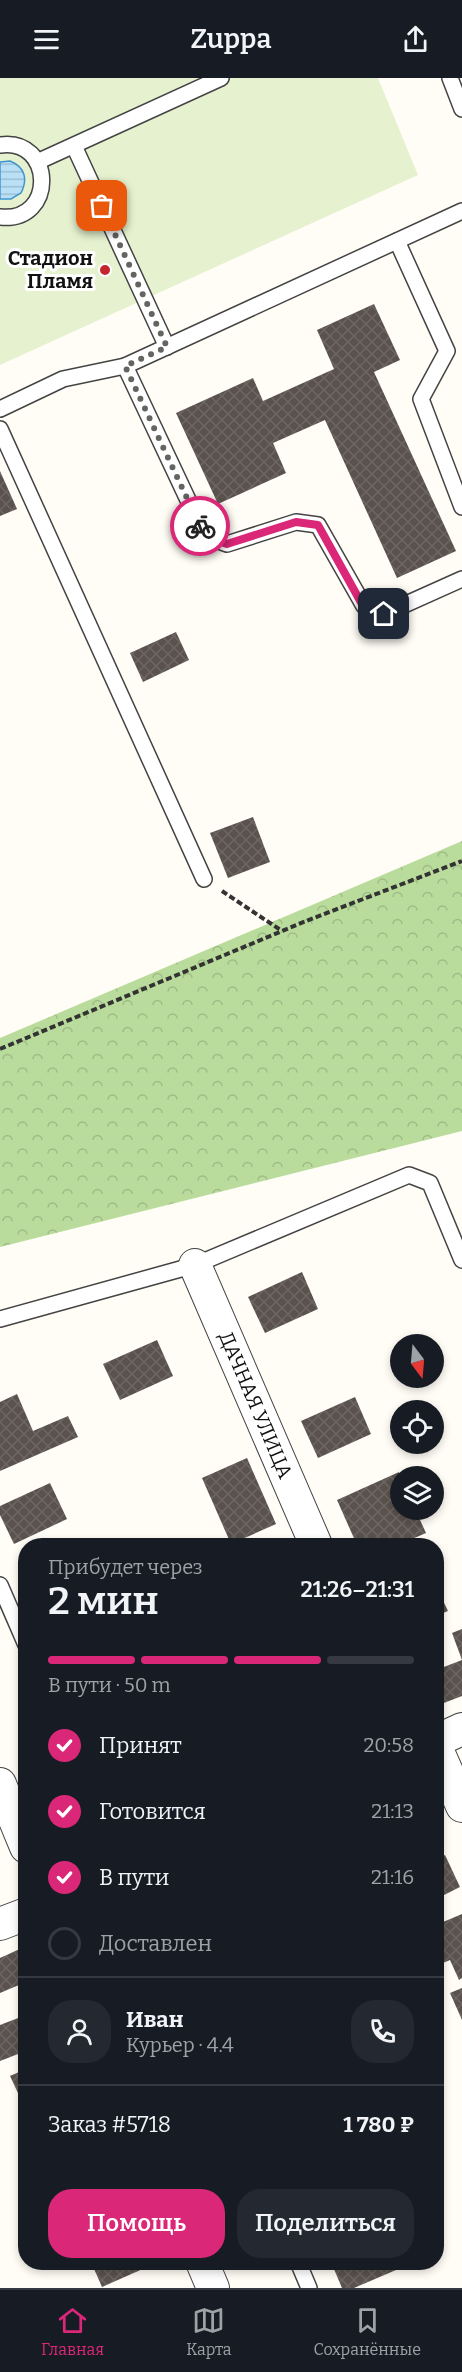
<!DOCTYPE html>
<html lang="ru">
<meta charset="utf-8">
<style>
body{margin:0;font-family:Bitter,serif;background:#242831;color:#f1f3f6;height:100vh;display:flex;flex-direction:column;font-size:22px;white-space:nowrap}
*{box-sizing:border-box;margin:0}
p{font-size:20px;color:#9ea1a6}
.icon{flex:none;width:33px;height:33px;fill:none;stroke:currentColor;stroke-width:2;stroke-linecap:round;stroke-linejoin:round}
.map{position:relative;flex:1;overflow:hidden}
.sheet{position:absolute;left:18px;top:1460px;width:426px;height:732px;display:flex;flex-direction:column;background:#171b24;border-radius:24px;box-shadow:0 3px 9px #0003}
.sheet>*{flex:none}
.needle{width:39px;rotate:164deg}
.controls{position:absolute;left:390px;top:1256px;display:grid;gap:12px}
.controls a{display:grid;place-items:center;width:54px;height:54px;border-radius:50%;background:#171b24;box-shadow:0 3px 9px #0003;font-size:30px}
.pin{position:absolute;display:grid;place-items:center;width:51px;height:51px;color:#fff;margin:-26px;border-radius:12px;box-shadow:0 3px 9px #0006}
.courier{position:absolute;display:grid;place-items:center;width:60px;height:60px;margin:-30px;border:4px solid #db2777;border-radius:50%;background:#fff;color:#222;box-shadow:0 2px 8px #0007}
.summary em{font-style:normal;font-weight:600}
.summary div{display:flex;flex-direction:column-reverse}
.summary{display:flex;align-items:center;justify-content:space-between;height:102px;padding:0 30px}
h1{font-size:39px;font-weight:600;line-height:45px}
.bar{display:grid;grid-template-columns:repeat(4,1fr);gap:9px 6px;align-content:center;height:72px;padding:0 30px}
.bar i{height:8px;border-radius:4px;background:#363941}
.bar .on{background:#db2777}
.bar p{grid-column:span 4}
.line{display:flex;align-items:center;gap:15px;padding:0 30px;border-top:2px solid #363941}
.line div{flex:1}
.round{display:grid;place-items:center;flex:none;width:63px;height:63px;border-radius:24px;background:#242831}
ol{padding:0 30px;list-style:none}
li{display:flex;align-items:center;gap:18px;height:66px}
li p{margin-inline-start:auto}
li .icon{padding:6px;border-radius:50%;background:#db2777;color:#fff;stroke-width:4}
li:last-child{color:#9ea1a6}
li i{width:33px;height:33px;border:3px solid #363941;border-radius:50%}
.primary-button{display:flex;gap:12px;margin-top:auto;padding:12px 30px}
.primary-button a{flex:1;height:69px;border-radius:24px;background:#db2777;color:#fff;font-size:24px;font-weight:600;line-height:69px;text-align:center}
.primary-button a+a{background:#242831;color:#f1f3f6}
header{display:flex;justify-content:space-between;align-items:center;height:78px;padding:0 30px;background:#171b24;font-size:27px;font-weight:600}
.tab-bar{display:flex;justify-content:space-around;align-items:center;height:84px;border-top:2px solid #363941;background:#171b24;font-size:16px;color:#9ea1a6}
.tab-bar a{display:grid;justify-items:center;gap:3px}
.tab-bar .on{color:#db2777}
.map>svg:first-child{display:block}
</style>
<header><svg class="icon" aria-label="menu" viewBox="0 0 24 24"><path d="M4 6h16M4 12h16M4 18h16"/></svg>Zuppa<svg class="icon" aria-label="share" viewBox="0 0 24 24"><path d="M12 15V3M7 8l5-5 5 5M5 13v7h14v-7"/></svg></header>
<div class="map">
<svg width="462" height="2210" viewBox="0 0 462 2210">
<defs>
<pattern id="forest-crowns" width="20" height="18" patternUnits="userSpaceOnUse" patternTransform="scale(1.5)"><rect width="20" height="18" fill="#b9dc9c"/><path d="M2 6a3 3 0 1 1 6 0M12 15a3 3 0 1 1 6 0" fill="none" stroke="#9ebc85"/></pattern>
<pattern id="water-rules" width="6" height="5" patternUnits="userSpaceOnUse" patternTransform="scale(1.5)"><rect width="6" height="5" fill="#b9e0f7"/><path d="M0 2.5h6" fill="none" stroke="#9ebfd3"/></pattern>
<pattern id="building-cross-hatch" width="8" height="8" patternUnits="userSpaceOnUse" patternTransform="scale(1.5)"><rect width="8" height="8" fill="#5a524d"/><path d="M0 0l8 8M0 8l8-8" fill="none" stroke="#6d6662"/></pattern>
</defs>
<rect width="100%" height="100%" fill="#fffdf5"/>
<path fill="url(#forest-crowns)" d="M462,763V1053L0,1169V960Z"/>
<path fill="#e6f2cf" d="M0,0H378L418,97L0,287Z"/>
<path fill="url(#water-rules)" stroke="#3f96cf" stroke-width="1.5" d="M10,83C25,89 28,101 21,115L11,121H0V84Z"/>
<g fill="url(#building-cross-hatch)">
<path d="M374,226L400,282L374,294L456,473L397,500L325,342L273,365L286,395L218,426L176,335L253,300L263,323L334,291L317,252Z"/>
<path d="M0,393L17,431L0,438Z"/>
<path d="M176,554L189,582L143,604L130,575Z"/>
<path d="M253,739L270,784L228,800L210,755Z"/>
<path d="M302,1194L318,1231L265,1255L248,1219Z"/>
<path d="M157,1262L173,1298L120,1322L103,1286Z"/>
<path d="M17,1316L33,1353L68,1338L78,1359L0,1393V1324Z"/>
<path d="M355,1319L371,1356L318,1380L301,1343Z"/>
<path d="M247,1380L276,1446L231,1466L202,1400Z"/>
<path d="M399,1394L400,1431H415L426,1455L398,1467H357L337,1422Z"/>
<path d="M50,1405L67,1441L14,1466L0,1437V1428Z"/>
<path d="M274,1460L277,1467H256Z"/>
<path d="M436,1508L448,1533L436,1538Z"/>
<path d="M462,1551V1582L452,1555Z"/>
<path d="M462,1582V1618L436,1628V1592Z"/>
<path d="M445,1777L460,1809L436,1821V1780Z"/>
<path d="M462,1836V1900L459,1902L450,1882L436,1888V1847Z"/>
<path d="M22,1870L26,1878V1904L0,1915V1880Z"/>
<path d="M462,1910V1942L450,1915Z"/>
<path d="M26,1937V1973L0,1983V1947Z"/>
<path d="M26,1991V2032L10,1998Z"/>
<path d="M91,2184H152L154,2186L102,2209Z"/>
<path d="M331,2184H392L396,2192L354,2210H342Z"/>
</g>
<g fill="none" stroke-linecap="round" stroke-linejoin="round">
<g stroke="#444" stroke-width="18">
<g id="service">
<path d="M450,0L462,31"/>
<path d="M0,67C54,59 57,145 0,139"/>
<path d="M74,68L167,269"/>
<path d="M37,84L221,0"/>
<path d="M462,133L125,288L205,458L227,466L296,444L318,447L364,528L384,536L462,501"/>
<path d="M397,163L447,273L421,321L462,429"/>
<path d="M0,331L63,301L125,288"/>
<path d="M0,351L204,801"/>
<path d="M0,1241L195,1187L409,1097L430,1105L462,1182"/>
<path d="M0,1507L26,1567"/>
<path d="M298,2184L309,2210"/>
</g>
</g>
<g stroke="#444" stroke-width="34">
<g id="minor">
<path d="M195,1187L316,1467"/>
<path d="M436,1663L462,1651"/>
<path d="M436,1669L462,1728"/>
<path d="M0,1706L26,1769"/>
<path d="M0,1846L26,1836"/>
<path d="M202,2184L213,2210"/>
</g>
</g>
<g stroke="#333" stroke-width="4" stroke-dasharray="6 3" stroke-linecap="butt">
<path d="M222,813L282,853"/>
<path d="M0,971L306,843L462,783"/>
</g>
<use href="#service" stroke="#fff" stroke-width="15"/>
<use href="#minor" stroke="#fff" stroke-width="32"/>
</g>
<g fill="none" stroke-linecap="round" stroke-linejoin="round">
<path stroke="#646461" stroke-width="6" stroke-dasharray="0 10.8" d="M102,128L167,269L125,288L200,448"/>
<path stroke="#db2777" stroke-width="8" d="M200,448L205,458L227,466L296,444L318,447L363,528L384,536"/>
</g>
<circle fill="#c4262e" stroke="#fff" stroke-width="2" cx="105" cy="192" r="6"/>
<g text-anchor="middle" stroke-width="6" stroke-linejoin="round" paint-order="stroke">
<g font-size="20" font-weight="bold" fill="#111" stroke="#fff" text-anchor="end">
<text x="93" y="187">Стадион<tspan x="93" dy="23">Пламя</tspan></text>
</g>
<g font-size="20" fill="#111" stroke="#fff">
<text transform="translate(256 1327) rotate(67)" y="7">ДАЧНАЯ УЛИЦА</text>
</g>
</g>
</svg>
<div class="controls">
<a><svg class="needle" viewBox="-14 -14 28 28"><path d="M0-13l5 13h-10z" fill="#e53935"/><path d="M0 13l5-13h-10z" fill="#9ea1a6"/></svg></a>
<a><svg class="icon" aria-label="locate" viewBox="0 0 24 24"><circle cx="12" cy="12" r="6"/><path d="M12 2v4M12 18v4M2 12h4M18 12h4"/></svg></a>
<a><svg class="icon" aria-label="layers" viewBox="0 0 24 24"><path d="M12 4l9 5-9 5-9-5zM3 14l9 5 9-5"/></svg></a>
</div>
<div class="pin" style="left:102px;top:128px;background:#ea580c"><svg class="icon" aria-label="bag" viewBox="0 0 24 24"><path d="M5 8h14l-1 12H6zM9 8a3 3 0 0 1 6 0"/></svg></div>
<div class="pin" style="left:384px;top:536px;background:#1f2937"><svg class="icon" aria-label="home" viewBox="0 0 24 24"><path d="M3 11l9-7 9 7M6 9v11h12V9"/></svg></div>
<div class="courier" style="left:200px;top:448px"><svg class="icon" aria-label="bike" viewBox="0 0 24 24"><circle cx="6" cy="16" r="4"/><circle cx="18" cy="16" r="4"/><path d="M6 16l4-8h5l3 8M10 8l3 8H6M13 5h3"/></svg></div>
<section class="sheet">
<div class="summary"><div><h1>2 мин</h1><p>Прибудет через</p></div><em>21:26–21:31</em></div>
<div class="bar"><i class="on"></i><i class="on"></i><i class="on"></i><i></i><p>В пути · 50 m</p></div>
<ol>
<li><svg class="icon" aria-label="check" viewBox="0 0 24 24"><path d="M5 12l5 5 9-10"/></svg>Принят<p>20:58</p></li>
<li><svg class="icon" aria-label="check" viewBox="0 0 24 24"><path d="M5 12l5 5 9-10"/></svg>Готовится<p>21:13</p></li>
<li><svg class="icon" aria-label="check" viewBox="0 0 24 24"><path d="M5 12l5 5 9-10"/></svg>В пути<p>21:16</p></li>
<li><i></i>Доставлен</li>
</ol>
<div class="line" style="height:108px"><a class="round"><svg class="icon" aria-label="person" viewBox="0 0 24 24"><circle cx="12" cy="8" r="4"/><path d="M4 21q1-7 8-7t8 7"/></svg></a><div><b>Иван</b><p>Курьер · 4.4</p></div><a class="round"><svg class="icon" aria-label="phone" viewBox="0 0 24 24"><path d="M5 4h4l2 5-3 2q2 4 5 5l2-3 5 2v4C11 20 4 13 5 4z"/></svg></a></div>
<div class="line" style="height:78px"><div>Заказ #5718</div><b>1 780 ₽</b></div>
<div class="primary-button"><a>Помощь</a><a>Поделиться</a></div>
</section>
</div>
<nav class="tab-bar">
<a class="on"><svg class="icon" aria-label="home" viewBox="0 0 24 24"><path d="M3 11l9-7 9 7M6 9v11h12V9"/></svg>Главная</a>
<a><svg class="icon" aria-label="map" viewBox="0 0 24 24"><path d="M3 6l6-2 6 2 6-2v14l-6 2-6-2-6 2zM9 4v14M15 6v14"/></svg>Карта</a>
<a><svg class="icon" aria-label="saved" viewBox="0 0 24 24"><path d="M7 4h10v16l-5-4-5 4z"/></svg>Сохранённые</a>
</nav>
